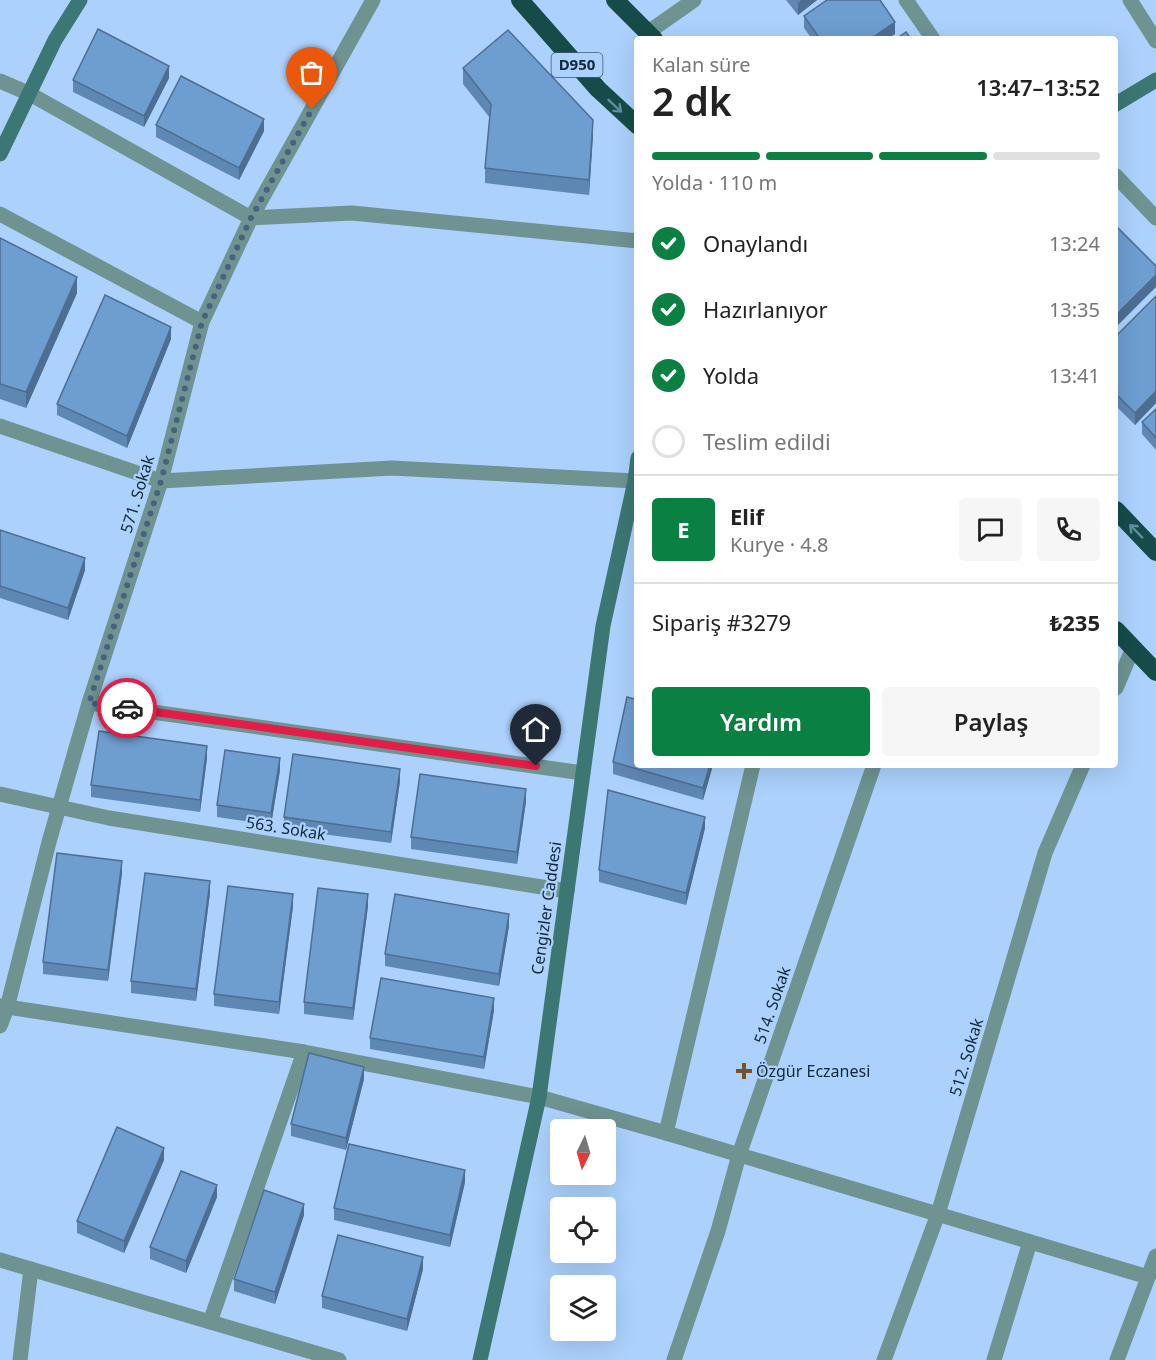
<!DOCTYPE html>
<html lang="tr">
<meta charset="utf-8">
<style>
body{margin:0;font-family:"Noto Sans",sans-serif;background:#f6f6f6;color:#222;height:100vh;display:flex;flex-direction:column;font-size:22px;white-space:nowrap}
*{box-sizing:border-box;margin:0}
p{font-size:20px;color:#767676}
.icon{flex:none;width:33px;height:33px;fill:none;stroke:currentColor;stroke-width:2;stroke-linecap:round;stroke-linejoin:round}
.map{position:relative;flex:1;overflow:hidden}
.details{position:absolute;left:634px;top:36px;width:484px;height:732px;display:flex;flex-direction:column;background:#fff;border-radius:6px;box-shadow:0 6px 24px #0002}
.details>*{flex:none}
.needle{width:39px;rotate:185deg}
.controls{position:absolute;left:550px;top:1119px;display:grid;gap:12px}
.controls a{display:grid;place-items:center;width:66px;height:66px;border-radius:6px;background:#fff;box-shadow:0 6px 24px #0002;font-size:30px}
.pin{position:absolute;display:grid;place-items:center;width:51px;height:51px;color:#fff;margin:-62px -26px;border-radius:50% 50% 50% 0;rotate:-45deg;box-shadow:0 0 6px #0007}
.pin .icon{rotate:45deg}
.courier{position:absolute;display:grid;place-items:center;width:60px;height:60px;margin:-30px;border:4px solid #e11d48;border-radius:50%;background:#fff;color:#222;box-shadow:0 2px 8px #0007}
.overview em{font-style:normal;font-weight:600}
.overview div{display:flex;flex-direction:column-reverse}
.overview{display:flex;align-items:center;justify-content:space-between;height:102px;padding:0 18px}
h1{font-size:39px;font-weight:600;line-height:45px}
.bar{display:grid;grid-template-columns:repeat(4,1fr);gap:9px 6px;align-content:center;height:72px;padding:0 18px}
.bar i{height:8px;border-radius:4px;background:#e0e0e0}
.bar .on{background:#0b8043}
.bar p{grid-column:span 4}
.line{display:flex;align-items:center;gap:15px;padding:0 18px;border-top:2px solid #e0e0e0}
.line div{flex:1}
.round{display:grid;place-items:center;flex:none;width:63px;height:63px;border-radius:6px;background:#f6f6f6}
ol{padding:0 18px;list-style:none}
li{display:flex;align-items:center;gap:18px;height:66px}
li p{margin-inline-start:auto}
li .icon{padding:6px;border-radius:50%;background:#0b8043;color:#fff;stroke-width:4}
li:last-child{color:#767676}
li i{width:33px;height:33px;border:3px solid #e0e0e0;border-radius:50%}
.cta{display:flex;gap:12px;margin-top:auto;padding:12px 18px}
.cta a{flex:1;height:69px;border-radius:6px;background:#0b8043;color:#fff;font-size:24px;font-weight:600;line-height:69px;text-align:center}
.cta a+a{background:#f6f6f6;color:#222}
.map>svg:first-child{display:block}
</style>
<div class="map">
<svg width="1156" height="1360" viewBox="0 0 1156 1360">
<rect width="100%" height="100%" fill="#abd1fc"/>
<g fill="none" stroke-linecap="round" stroke-linejoin="round">
<g stroke="#6e9391" stroke-width="15">
<path d="M906,0L933,39"/>
<path d="M1130,0L1156,41"/>
<path d="M647,33L694,0"/>
<path d="M0,81L30,94L251,218L352,213L638,241"/>
<path d="M1116,176L1156,218"/>
<path d="M0,214L202,322"/>
<path d="M0,426L161,481L392,468L635,481"/>
<path d="M1116,688L1133,648"/>
<path d="M89,703L583,773"/>
<path d="M0,794L109,818L567,891"/>
<path d="M0,1006L304,1052L539,1097L666,1133L1148,1277"/>
<path d="M0,1026L7,1008L49,842L89,703L161,481L202,322L251,218L373,0"/>
<path d="M666,1133L753,765"/>
<path d="M0,1260L339,1360"/>
<path d="M210,1322L304,1052"/>
<path d="M20,1360L31,1269"/>
<path d="M674,1360L718,1231L739,1155L874,765"/>
<path d="M884,1360L938,1214L1045,853L1083,765"/>
<path d="M994,1360L1030,1242"/>
<path d="M1117,1360L1156,1256"/>
</g>
<g stroke="#3c7774" stroke-width="15">
<path d="M1116,104L1156,80"/>
<path d="M0,154L55,40L80,0"/>
<path d="M480,1360L539,1097L603,626L635,481L638,458"/>
</g>
<g stroke="#164b49" stroke-width="18">
<path d="M520,0L598,89L638,126"/>
<path d="M615,0L654,39"/>
<path d="M1116,510L1156,552"/>
<path d="M1116,630L1156,672"/>
</g>
</g>
<g fill="#5f87b3">
<path d="M786,0H817L798,15Z"/>
<path d="M804,16L895,34L887,39H812L804,28Z"/>
<path d="M463,68L593,135L589,195L485,183V168L490,118L463,84Z"/>
<path d="M169,78L144,127L73,92V80Z"/>
<path d="M156,125L264,131L239,180L156,137Z"/>
<path d="M0,238L77,293L26,408L0,399Z"/>
<path d="M1156,296V403L1135,425L1116,406V336Z"/>
<path d="M171,339L127,448L57,415V404Z"/>
<path d="M1156,409V450L1142,434V422Z"/>
<path d="M0,530L85,570L68,620L0,598Z"/>
<path d="M207,758L200,812L91,797V785Z"/>
<path d="M613,762L638,765H713L703,800L613,774Z"/>
<path d="M280,770L271,825L217,817V805Z"/>
<path d="M400,781L391,843L284,829V817Z"/>
<path d="M526,801L517,864L411,849V837Z"/>
<path d="M705,828L686,905L599,882V870Z"/>
<path d="M122,873L108,981L43,974V962Z"/>
<path d="M210,893L196,1001L131,993V981Z"/>
<path d="M293,906L279,1014L214,1006V994Z"/>
<path d="M368,906L353,1020L304,1014V1002Z"/>
<path d="M509,926L499,986L385,966V954Z"/>
<path d="M494,1010L484,1069L370,1049V1038Z"/>
<path d="M364,1079L346,1150L291,1136V1124Z"/>
<path d="M164,1160L124,1253L77,1233V1221Z"/>
<path d="M465,1182L450,1247L334,1220V1208Z"/>
<path d="M217,1197L186,1273L150,1259V1247Z"/>
<path d="M304,1215L275,1304L234,1291V1279Z"/>
<path d="M423,1269L407,1331L322,1308V1296Z"/>
</g>
<g fill="#4d6e92">
<path d="M801,0H817L798,15V3Z"/>
<path d="M895,22V34L887,39H870Z"/>
<path d="M169,66V78L144,127V116Z"/>
<path d="M264,119V131L239,180V168Z"/>
<path d="M593,120V135L589,195V180Z"/>
<path d="M1156,275V287L1116,327V315Z"/>
<path d="M77,277V293L26,408V392Z"/>
<path d="M171,327V339L127,448V436Z"/>
<path d="M1156,391V403L1135,425V413Z"/>
<path d="M85,558V570L68,620V608Z"/>
<path d="M207,746V758L200,812V800Z"/>
<path d="M280,758V770L271,825V813Z"/>
<path d="M710,765H713L703,800V788Z"/>
<path d="M400,769V781L391,843V832Z"/>
<path d="M526,789V801L517,864V852Z"/>
<path d="M705,817V828L686,905V893Z"/>
<path d="M122,861V873L108,981V970Z"/>
<path d="M210,881V893L196,1001V989Z"/>
<path d="M293,894V906L279,1014V1002Z"/>
<path d="M368,894V906L353,1020V1008Z"/>
<path d="M509,914V926L499,986V974Z"/>
<path d="M494,998V1010L484,1069V1057Z"/>
<path d="M364,1067V1079L346,1150V1138Z"/>
<path d="M164,1148V1160L124,1253V1241Z"/>
<path d="M465,1170V1182L450,1247V1235Z"/>
<path d="M217,1185V1197L186,1273V1261Z"/>
<path d="M304,1204V1215L275,1304V1292Z"/>
<path d="M423,1257V1269L407,1331V1319Z"/>
</g>
<g fill="#6e9dd0" stroke="#4d6e92" stroke-width="1.5">
<path d="M827,0H880L895,22L870,39H820L804,16Z"/>
<path d="M98,29L169,66L144,116L73,80Z"/>
<path d="M508,30L593,120L589,180L485,168L491,104L463,68Z"/>
<path d="M906,32L911,39H896Z"/>
<path d="M181,76L264,119L239,168L156,125Z"/>
<path d="M1116,226L1156,266V275L1116,315Z"/>
<path d="M0,238L77,277L26,392L0,384Z"/>
<path d="M105,295L171,327L127,436L57,404Z"/>
<path d="M1156,296V391L1135,413L1116,394V336Z"/>
<path d="M1156,409V438L1142,422Z"/>
<path d="M0,530L85,558L68,608L0,586Z"/>
<path d="M627,697L638,700V765H710L703,788L613,762Z"/>
<path d="M99,731L207,746L200,800L91,785Z"/>
<path d="M225,750L280,758L271,813L217,805Z"/>
<path d="M293,754L400,769L391,832L284,817Z"/>
<path d="M420,774L526,789L517,852L411,837Z"/>
<path d="M608,790L705,817L686,893L599,870Z"/>
<path d="M57,853L122,861L108,970L43,962Z"/>
<path d="M145,873L210,881L196,989L131,981Z"/>
<path d="M228,886L293,894L279,1002L214,994Z"/>
<path d="M318,888L368,894L353,1008L304,1002Z"/>
<path d="M395,894L509,914L499,974L385,954Z"/>
<path d="M381,978L494,998L484,1057L370,1038Z"/>
<path d="M309,1053L364,1067L346,1138L291,1124Z"/>
<path d="M117,1127L164,1148L124,1241L77,1221Z"/>
<path d="M349,1144L465,1170L450,1235L334,1208Z"/>
<path d="M181,1171L217,1185L186,1261L150,1247Z"/>
<path d="M264,1190L304,1204L275,1292L234,1279Z"/>
<path d="M338,1235L423,1257L407,1319L322,1296Z"/>
</g>
<defs><path id="oneway-shaft" d="M-6 0H5M1.5-3L5.5 0L1.5 3" fill="none" stroke-width="1.6" stroke-linecap="round" stroke-linejoin="round" transform="scale(1.5)"/></defs>
<g stroke="#608ea2">
<use href="#oneway-shaft" transform="translate(615 106) rotate(43)"/>
<use href="#oneway-shaft" transform="translate(1136 531) rotate(-134)"/>
</g>
<g fill="none" stroke-linecap="round" stroke-linejoin="round">
<path stroke="#48627e" stroke-width="6" stroke-dasharray="0 10.8" d="M127,708L89,703L161,481L202,322L251,218L312,109"/>
<path stroke="#e11d48" stroke-width="8" d="M127,708L536,766"/>
</g>
<path fill="#75542a" stroke="#abd1fc" stroke-width="2" d="M741 1062h6v6h6v6h-6v6h-6v-6h-6v-6h6z"/>
<g text-anchor="middle" stroke-width="4.5" stroke-linejoin="round" paint-order="stroke">
<rect fill="#abd1fc" stroke="#415974" stroke-width="1.5" x="551.5" y="53" width="51" height="24" rx="4.5"/>
<g font-size="15" font-weight="bold" fill="#13263a">
<text x="577" y="70">D950</text>
</g>
<g font-size="16" fill="#13263a" stroke="#abd1fc">
<text transform="translate(137 494) rotate(-73)" y="6">571. Sokak</text>
<text transform="translate(286 828) rotate(9)" y="6">563. Sokak</text>
<text transform="translate(546 908) rotate(-82)" y="6">Cengizler Caddesi</text>
<text transform="translate(772 1005) rotate(-71)" y="6">514. Sokak</text>
<text transform="translate(966 1057) rotate(-73)" y="6">512. Sokak</text>
</g>
<g font-size="16" fill="#13263a" stroke="#abd1fc" text-anchor="start">
<text x="756" y="1077">Özgür Eczanesi</text>
</g>
</g>
</svg>
<div class="controls">
<a><svg class="needle" viewBox="-14 -14 28 28"><path d="M0-13l5 13h-10z" fill="#e53935"/><path d="M0 13l5-13h-10z" fill="#767676"/></svg></a>
<a><svg class="icon" aria-label="locate" viewBox="0 0 24 24"><circle cx="12" cy="12" r="6"/><path d="M12 2v4M12 18v4M2 12h4M18 12h4"/></svg></a>
<a><svg class="icon" aria-label="layers" viewBox="0 0 24 24"><path d="M12 4l9 5-9 5-9-5zM3 14l9 5 9-5"/></svg></a>
</div>
<div class="pin" style="left:312px;top:109px;background:#ea580c"><svg class="icon" aria-label="bag" viewBox="0 0 24 24"><path d="M5 8h14l-1 12H6zM9 8a3 3 0 0 1 6 0"/></svg></div>
<div class="pin" style="left:536px;top:766px;background:#1f2937"><svg class="icon" aria-label="home" viewBox="0 0 24 24"><path d="M3 11l9-7 9 7M6 9v11h12V9"/></svg></div>
<div class="courier" style="left:127px;top:708px"><svg class="icon" aria-label="car" viewBox="0 0 24 24"><path d="M5 17H2v-5l4-1 3-4h7l3 4 3 1v5h-3M9 17h6M6 11h13"/><circle cx="7" cy="17" r="2"/><circle cx="17" cy="17" r="2"/></svg></div>
<section class="details">
<div class="overview"><div><h1>2 dk</h1><p>Kalan süre</p></div><em>13:47–13:52</em></div>
<div class="bar"><i class="on"></i><i class="on"></i><i class="on"></i><i></i><p>Yolda · 110 m</p></div>
<ol>
<li><svg class="icon" aria-label="check" viewBox="0 0 24 24"><path d="M5 12l5 5 9-10"/></svg>Onaylandı<p>13:24</p></li>
<li><svg class="icon" aria-label="check" viewBox="0 0 24 24"><path d="M5 12l5 5 9-10"/></svg>Hazırlanıyor<p>13:35</p></li>
<li><svg class="icon" aria-label="check" viewBox="0 0 24 24"><path d="M5 12l5 5 9-10"/></svg>Yolda<p>13:41</p></li>
<li><i></i>Teslim edildi</li>
</ol>
<div class="line" style="height:108px"><b class="round" style="background:#0b8043;color:#fff">E</b><div><b>Elif</b><p>Kurye · 4.8</p></div><a class="round"><svg class="icon" aria-label="chat" viewBox="0 0 24 24"><path d="M4 5h16v11H9l-5 4z"/></svg></a><a class="round"><svg class="icon" aria-label="phone" viewBox="0 0 24 24"><path d="M5 4h4l2 5-3 2q2 4 5 5l2-3 5 2v4C11 20 4 13 5 4z"/></svg></a></div>
<div class="line" style="height:78px"><div>Sipariş #3279</div><b>₺235</b></div>
<div class="cta"><a>Yardım</a><a>Paylaş</a></div>
</section>
</div>
